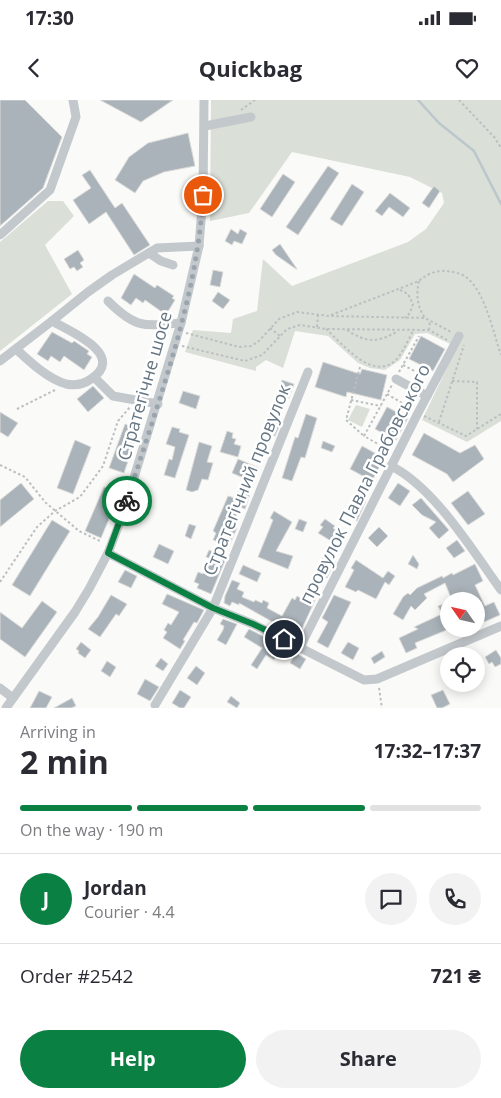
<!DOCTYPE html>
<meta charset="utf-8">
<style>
body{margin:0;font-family:"Open Sans",sans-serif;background:#f2f2f3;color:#2b2b33;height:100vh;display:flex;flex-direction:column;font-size:19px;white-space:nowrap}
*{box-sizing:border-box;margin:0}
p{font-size:16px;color:#7c7c81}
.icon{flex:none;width:28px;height:28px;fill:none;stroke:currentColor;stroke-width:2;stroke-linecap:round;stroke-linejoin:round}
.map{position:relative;height:608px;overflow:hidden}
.panel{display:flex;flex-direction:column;background:#fff;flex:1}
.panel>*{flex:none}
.needle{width:32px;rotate:304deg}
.fabs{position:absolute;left:440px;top:492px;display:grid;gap:10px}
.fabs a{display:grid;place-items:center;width:45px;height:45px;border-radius:50%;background:#fff;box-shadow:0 2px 12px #0003;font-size:25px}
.pin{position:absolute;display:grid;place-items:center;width:42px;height:42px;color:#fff;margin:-21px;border:2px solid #fff;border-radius:50%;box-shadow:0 1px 5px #0007}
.courier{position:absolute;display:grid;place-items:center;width:50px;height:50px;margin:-25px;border:4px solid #0b8043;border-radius:50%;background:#fff;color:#222;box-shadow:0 1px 6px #0007}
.headline em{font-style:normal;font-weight:700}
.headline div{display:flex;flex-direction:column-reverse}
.headline{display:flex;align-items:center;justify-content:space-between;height:85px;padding:0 20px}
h1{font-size:32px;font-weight:700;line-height:38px}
.bar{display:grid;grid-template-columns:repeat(4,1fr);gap:8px 5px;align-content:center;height:60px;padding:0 20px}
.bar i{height:6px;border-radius:4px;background:#e1e1e2}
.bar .current{background:#0b8043}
.bar p{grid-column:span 4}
.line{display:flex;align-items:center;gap:12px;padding:0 20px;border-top:1px solid #e1e1e2}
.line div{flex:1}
.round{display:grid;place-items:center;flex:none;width:52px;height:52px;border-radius:26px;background:#f2f2f3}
.primary-button{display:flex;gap:10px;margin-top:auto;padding:10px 20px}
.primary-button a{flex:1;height:58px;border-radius:30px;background:#0b8043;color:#fff;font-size:20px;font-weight:700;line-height:58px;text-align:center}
.primary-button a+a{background:#f2f2f3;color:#2b2b33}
.status{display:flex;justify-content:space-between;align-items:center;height:35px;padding:0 25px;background:#fff;direction:ltr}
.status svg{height:14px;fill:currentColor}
header{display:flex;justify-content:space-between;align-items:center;height:65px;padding:0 20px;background:#fff;font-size:22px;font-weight:700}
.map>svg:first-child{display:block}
</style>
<div class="status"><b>17:30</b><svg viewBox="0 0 49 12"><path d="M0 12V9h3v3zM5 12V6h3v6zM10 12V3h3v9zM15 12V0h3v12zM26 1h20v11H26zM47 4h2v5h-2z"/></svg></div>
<header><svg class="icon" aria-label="back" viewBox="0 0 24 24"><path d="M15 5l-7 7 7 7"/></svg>Quickbag<svg class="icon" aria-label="heart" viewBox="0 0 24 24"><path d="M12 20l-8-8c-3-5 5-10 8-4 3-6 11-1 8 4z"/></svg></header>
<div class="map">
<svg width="501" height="608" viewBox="0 0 501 608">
<rect width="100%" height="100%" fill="#fafaf8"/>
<g fill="#dadfd7">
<path d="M211,0H501V321L467,342L422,320L457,247L427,233L415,234L400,260L385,270L370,268L358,263L328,236L295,231L283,268L266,260L256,267V271L185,252L193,230L231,233L233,219L257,211L263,159L292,186L408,142L426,129L444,103L442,93L410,77L292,52L249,113L210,121Z"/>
<path d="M48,101H63L74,116L45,145L72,194L0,251V142Z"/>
<path d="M356,305L370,309L362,327L348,320Z"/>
</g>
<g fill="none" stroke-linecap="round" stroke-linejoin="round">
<path stroke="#bbc7cb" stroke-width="2.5" d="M418,0L439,23L474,51L501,104"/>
</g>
<g fill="#aab3b9" stroke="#dcdcda">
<path d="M0,0H25L62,37L43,88L0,126Z"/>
<path d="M100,0H173L141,22Z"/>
<path d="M188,33L195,66L164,72L143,81L135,93L115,80L129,57L148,43Z"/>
<path d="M328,66L339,73L298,135L286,127Z"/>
<path d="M90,70L115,108L122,103L150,145L134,155L106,112L89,124L73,100L91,88L82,75Z"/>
<path d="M283,74L295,82L272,117L260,109Z"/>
<path d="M352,84L364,92L342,126L330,119Z"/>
<path d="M434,86L440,91L429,108L422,103Z"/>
<path d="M390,93L410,108L403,117L389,107L382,116L375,111Z"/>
<path d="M231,129L238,134L240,129L247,133L242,144L234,141L232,145L225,141Z"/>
<path d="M280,144L297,169H296L276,155L272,150Z"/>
<path d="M78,150L84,160L80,163L83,167L77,171L74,167L70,169L64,159Z"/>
<path d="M213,170L223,172L220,187L210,185Z"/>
<path d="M134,174L155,188L157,185L174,196L172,198L175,200L167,213L163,210L162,212L145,200L143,203L136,198L131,205L121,198Z"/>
<path d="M218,192L230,200L223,209L212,201Z"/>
<path d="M52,232L72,243L74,241L89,251L87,254L92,257L84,270L64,256L60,262L51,256L48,261L37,254Z"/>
<path d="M421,236L445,249L433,271L409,259Z"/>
<path d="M323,262L360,274L362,269L387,275L381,300L347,292L346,297L315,287Z"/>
<path d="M282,280L294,284L289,298L277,294Z"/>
<path d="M93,286L104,298L88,312L77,299Z"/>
<path d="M183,291L200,296L196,309L179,303Z"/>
<path d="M387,307L408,318L396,340L375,329Z"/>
<path d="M271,310L278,312V315L281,316L279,321L281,322L275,336L263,332Z"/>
<path d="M0,312L18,323L8,337L0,332Z"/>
<path d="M306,314L317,318L305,358L301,357L292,381L282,378L295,337L298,338Z"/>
<path d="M125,324L139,329L124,373L109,368Z"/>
<path d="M172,327L180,329L179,332L189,335L175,378L164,375L169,359L172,360L175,347L166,344Z"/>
<path d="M227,331L233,333L232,338L236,339L234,344L241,346L238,357L220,352Z"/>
<path d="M424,333L460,353L475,345L484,359L453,382L447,374L412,355Z"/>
<path d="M75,340L91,347L73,394L57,388Z"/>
<path d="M323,341L335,346L332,352L321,348Z"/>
<path d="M199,342L212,346L207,362L213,363L208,380L202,379L198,390L192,392L186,390Z"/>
<path d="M362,346L384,358L372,381L350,369Z"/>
<path d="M238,359L259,368L253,382L232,373Z"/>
<path d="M21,383L34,399L0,427V400Z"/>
<path d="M398,383L410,391L400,406L388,398Z"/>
<path d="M104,387L120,393L101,438L85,431Z"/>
<path d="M238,390L250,394L245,409L240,407L232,426L237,428L229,446L213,440L216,433L213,431L228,396L235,398Z"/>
<path d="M468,391L485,414L468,425L451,403Z"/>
<path d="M355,396L366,401L357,421L345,415Z"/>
<path d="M421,398L449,430L439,439L429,428L436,422L422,415L412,405Z"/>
<path d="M274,411L292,422L276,451L293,456L288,469L258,457L273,420L270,418Z"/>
<path d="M299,419L307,422L303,432L295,429Z"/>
<path d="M325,419L335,426L333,428L338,432L331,441L318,433L323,427L320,425Z"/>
<path d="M52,420L70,431L30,496L12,485Z"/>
<path d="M189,424L196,426L191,439L185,436Z"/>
<path d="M379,427L388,436L377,447L368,438Z"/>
<path d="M457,440L465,451L454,458L446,448Z"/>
<path d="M159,444L174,451L168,464L153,457Z"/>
<path d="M209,450L226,458L211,494L197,488L199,484L194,482L198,472L203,474L209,458L206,457Z"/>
<path d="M413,455L419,464L417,469L408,464Z"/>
<path d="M324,456L335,461L327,478L315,472Z"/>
<path d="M356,460L383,478L388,471L395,476L389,485L385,482L376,499L358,490L356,492L345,487L354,470L351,468Z"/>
<path d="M475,464L483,481L475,485L484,504L485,506L494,502L500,515L484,522L476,505V501H468L464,492L451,498L445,483L424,494L427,498L415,510L411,506L403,520L393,514L403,497L408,493L410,495L417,488L442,476L443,478L452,473L453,475Z"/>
<path d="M243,465L261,473L257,482L239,474Z"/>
<path d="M125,470L137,476L131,488L118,482Z"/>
<path d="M232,480L240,483L237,489L244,492L242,497L254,502L255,500L262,503L263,500L269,503L267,508L282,516L292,498L295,500L297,496L304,500L308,490L318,494L299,535L286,528L284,532L277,529L278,525L239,503V505L232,502L230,506L224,503L225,496Z"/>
<path d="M167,494L204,510L197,523L194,522L183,540L185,541L180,549L163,538L167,532L164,530L168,523L171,525L179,512L162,504Z"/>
<path d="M111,495L127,504L119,516L116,514L100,537L88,529L98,517Z"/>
<path d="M334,495L351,502L328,548L317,542L328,522L322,518Z"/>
<path d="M42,501L57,512L25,557L0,539V512L22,528Z"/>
<path d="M449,502V529L415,543L417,548L406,553L399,538L418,529L414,527L442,514L438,506Z"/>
<path d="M223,519L237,524L226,545L217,540L223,530L224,526L220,524Z"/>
<path d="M249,529L282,546L274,560L266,555L257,569L251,565L262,548L244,537Z"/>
<path d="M81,542L91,550L85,558L78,553L79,551L76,549Z"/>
<path d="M348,542L359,548L353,560L341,553Z"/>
<path d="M496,550L501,558V564L495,567L492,562L489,564L485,557Z"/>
<path d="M382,551L385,557L374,564L371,558Z"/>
<path d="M296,553L306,559L300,569L290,563Z"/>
<path d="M161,558L168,564L163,571L155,566Z"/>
<path d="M107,561L116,567L110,577L101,571Z"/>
<path d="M196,566L205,573L197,585L187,578Z"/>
<path d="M145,579L159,587L150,601L137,594Z"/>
<path d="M180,590L191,597L184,608H180L172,603Z"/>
<path d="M443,590L450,604L442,608H437L431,595Z"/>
<path d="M39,591L52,597L46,608H30Z"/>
<path d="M231,596L240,603L237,608L227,602Z"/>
<path d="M72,598L76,606L71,608H54Z"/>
</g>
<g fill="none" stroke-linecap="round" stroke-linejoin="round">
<g stroke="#bbbfc2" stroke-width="2" stroke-dasharray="2.5 2.5" stroke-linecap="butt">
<path d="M459,0L495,38L501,48"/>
<path d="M241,10L255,0"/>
<path d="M419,181C416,195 417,206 425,218"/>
<path d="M400,190L408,194L413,204L410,213L405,218"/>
<path d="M331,215L419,181C426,174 437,170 447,171C453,172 461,173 466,177C485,191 493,232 501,255"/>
<path d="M317,227L318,215"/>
<path d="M270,228L280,236"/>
<path d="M326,229C342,243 371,281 395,261C403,253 408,240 413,231"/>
<path d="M347,230C366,243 378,243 398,231"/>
<path d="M429,230L430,221"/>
<path d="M186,233L239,247L251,246L258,242L279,219L297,212L329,216L425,218L451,232"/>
<path d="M182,246L245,261L262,255L287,229L300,225L326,229L429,230L447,240"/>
<path d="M403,265L424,276"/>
<path d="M360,267L346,320L364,336"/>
<path d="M399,272L419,236"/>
<path d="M452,281L477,282V329"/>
<path d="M387,294L407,306"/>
<path d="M351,300L381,306"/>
<path d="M17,309L55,290"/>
<path d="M424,316L466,336L501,314"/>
<path d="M439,322L464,245"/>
<path d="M390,351L364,336L392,285"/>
<path d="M0,365L25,377L45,402L79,431L102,442"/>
<path d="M0,482L37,427L55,411L80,397L103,366L118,321L130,307"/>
<path d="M379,588L382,608"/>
</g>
<g stroke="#c3c8cc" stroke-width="9">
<path d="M205,26L251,17"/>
<path d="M0,135L50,90L76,17L73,0"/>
<path d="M149,153L161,161L173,165"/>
<path d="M108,201C136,229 144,226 181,223"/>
<path d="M16,249C30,262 48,279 66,284C76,286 84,284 91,279C127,255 70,231 52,221"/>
<path d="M0,261L52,221L88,192L112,175L157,148L199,146"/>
<path d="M94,277L113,296L158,304"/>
<path d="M396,279L427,296"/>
<path d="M391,366C434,387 473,451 501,490"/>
<path d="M108,453L213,508L253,524L364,580L377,579L501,526"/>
<path d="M300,547L418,313L459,236"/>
<path d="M0,588L13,598"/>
<path d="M155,605L213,508L308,272"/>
<path d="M6,608L75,512L89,489L108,453L123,414L181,223L199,146L203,95L204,0"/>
</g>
</g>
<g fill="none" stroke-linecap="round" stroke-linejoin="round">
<path stroke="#99a4ac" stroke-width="5" stroke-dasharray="0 9" d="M127,401C157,304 198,197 203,95"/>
<path stroke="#0b8043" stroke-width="6" d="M127,401L108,453L213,508L253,524L284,539"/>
</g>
<g text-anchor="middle" stroke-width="5" stroke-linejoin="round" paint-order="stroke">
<g font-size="18" fill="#657683" stroke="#fff">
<text transform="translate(145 286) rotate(-74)" y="6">Стратегічне шосе</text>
<text transform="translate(247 380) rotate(-68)" y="6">Стратегічний провулок</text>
<text transform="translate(365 384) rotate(-63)" y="6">провулок Павла Грабовського</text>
</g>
</g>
</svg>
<div class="fabs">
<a><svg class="needle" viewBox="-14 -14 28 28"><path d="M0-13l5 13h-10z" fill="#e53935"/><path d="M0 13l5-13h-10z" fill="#7c7c81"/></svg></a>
<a><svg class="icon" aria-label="locate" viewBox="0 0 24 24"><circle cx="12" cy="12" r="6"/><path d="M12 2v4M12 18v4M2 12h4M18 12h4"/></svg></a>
</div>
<div class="pin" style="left:203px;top:95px;background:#ea580c"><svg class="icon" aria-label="bag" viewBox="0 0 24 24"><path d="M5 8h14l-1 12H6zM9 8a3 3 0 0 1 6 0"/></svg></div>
<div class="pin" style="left:284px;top:539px;background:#1f2937"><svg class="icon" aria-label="home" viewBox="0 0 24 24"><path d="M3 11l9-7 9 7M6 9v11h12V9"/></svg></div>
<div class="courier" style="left:127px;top:401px"><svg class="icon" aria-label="bike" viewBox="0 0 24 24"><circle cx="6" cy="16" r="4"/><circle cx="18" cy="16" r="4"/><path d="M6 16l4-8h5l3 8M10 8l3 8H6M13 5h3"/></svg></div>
</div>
<section class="panel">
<div class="headline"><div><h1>2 min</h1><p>Arriving in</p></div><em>17:32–17:37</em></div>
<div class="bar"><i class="current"></i><i class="current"></i><i class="current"></i><i></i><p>On the way · 190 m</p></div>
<div class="line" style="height:90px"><b class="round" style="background:#0b8043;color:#fff">J</b><div><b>Jordan</b><p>Courier · 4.4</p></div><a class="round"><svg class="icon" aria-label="chat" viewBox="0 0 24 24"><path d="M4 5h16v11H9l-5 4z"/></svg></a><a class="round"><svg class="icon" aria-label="phone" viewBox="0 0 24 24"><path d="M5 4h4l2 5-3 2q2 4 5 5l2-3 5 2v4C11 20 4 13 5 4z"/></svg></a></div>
<div class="line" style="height:65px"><div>Order #2542</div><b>721 ₴</b></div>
<div class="primary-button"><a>Help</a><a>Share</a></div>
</section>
